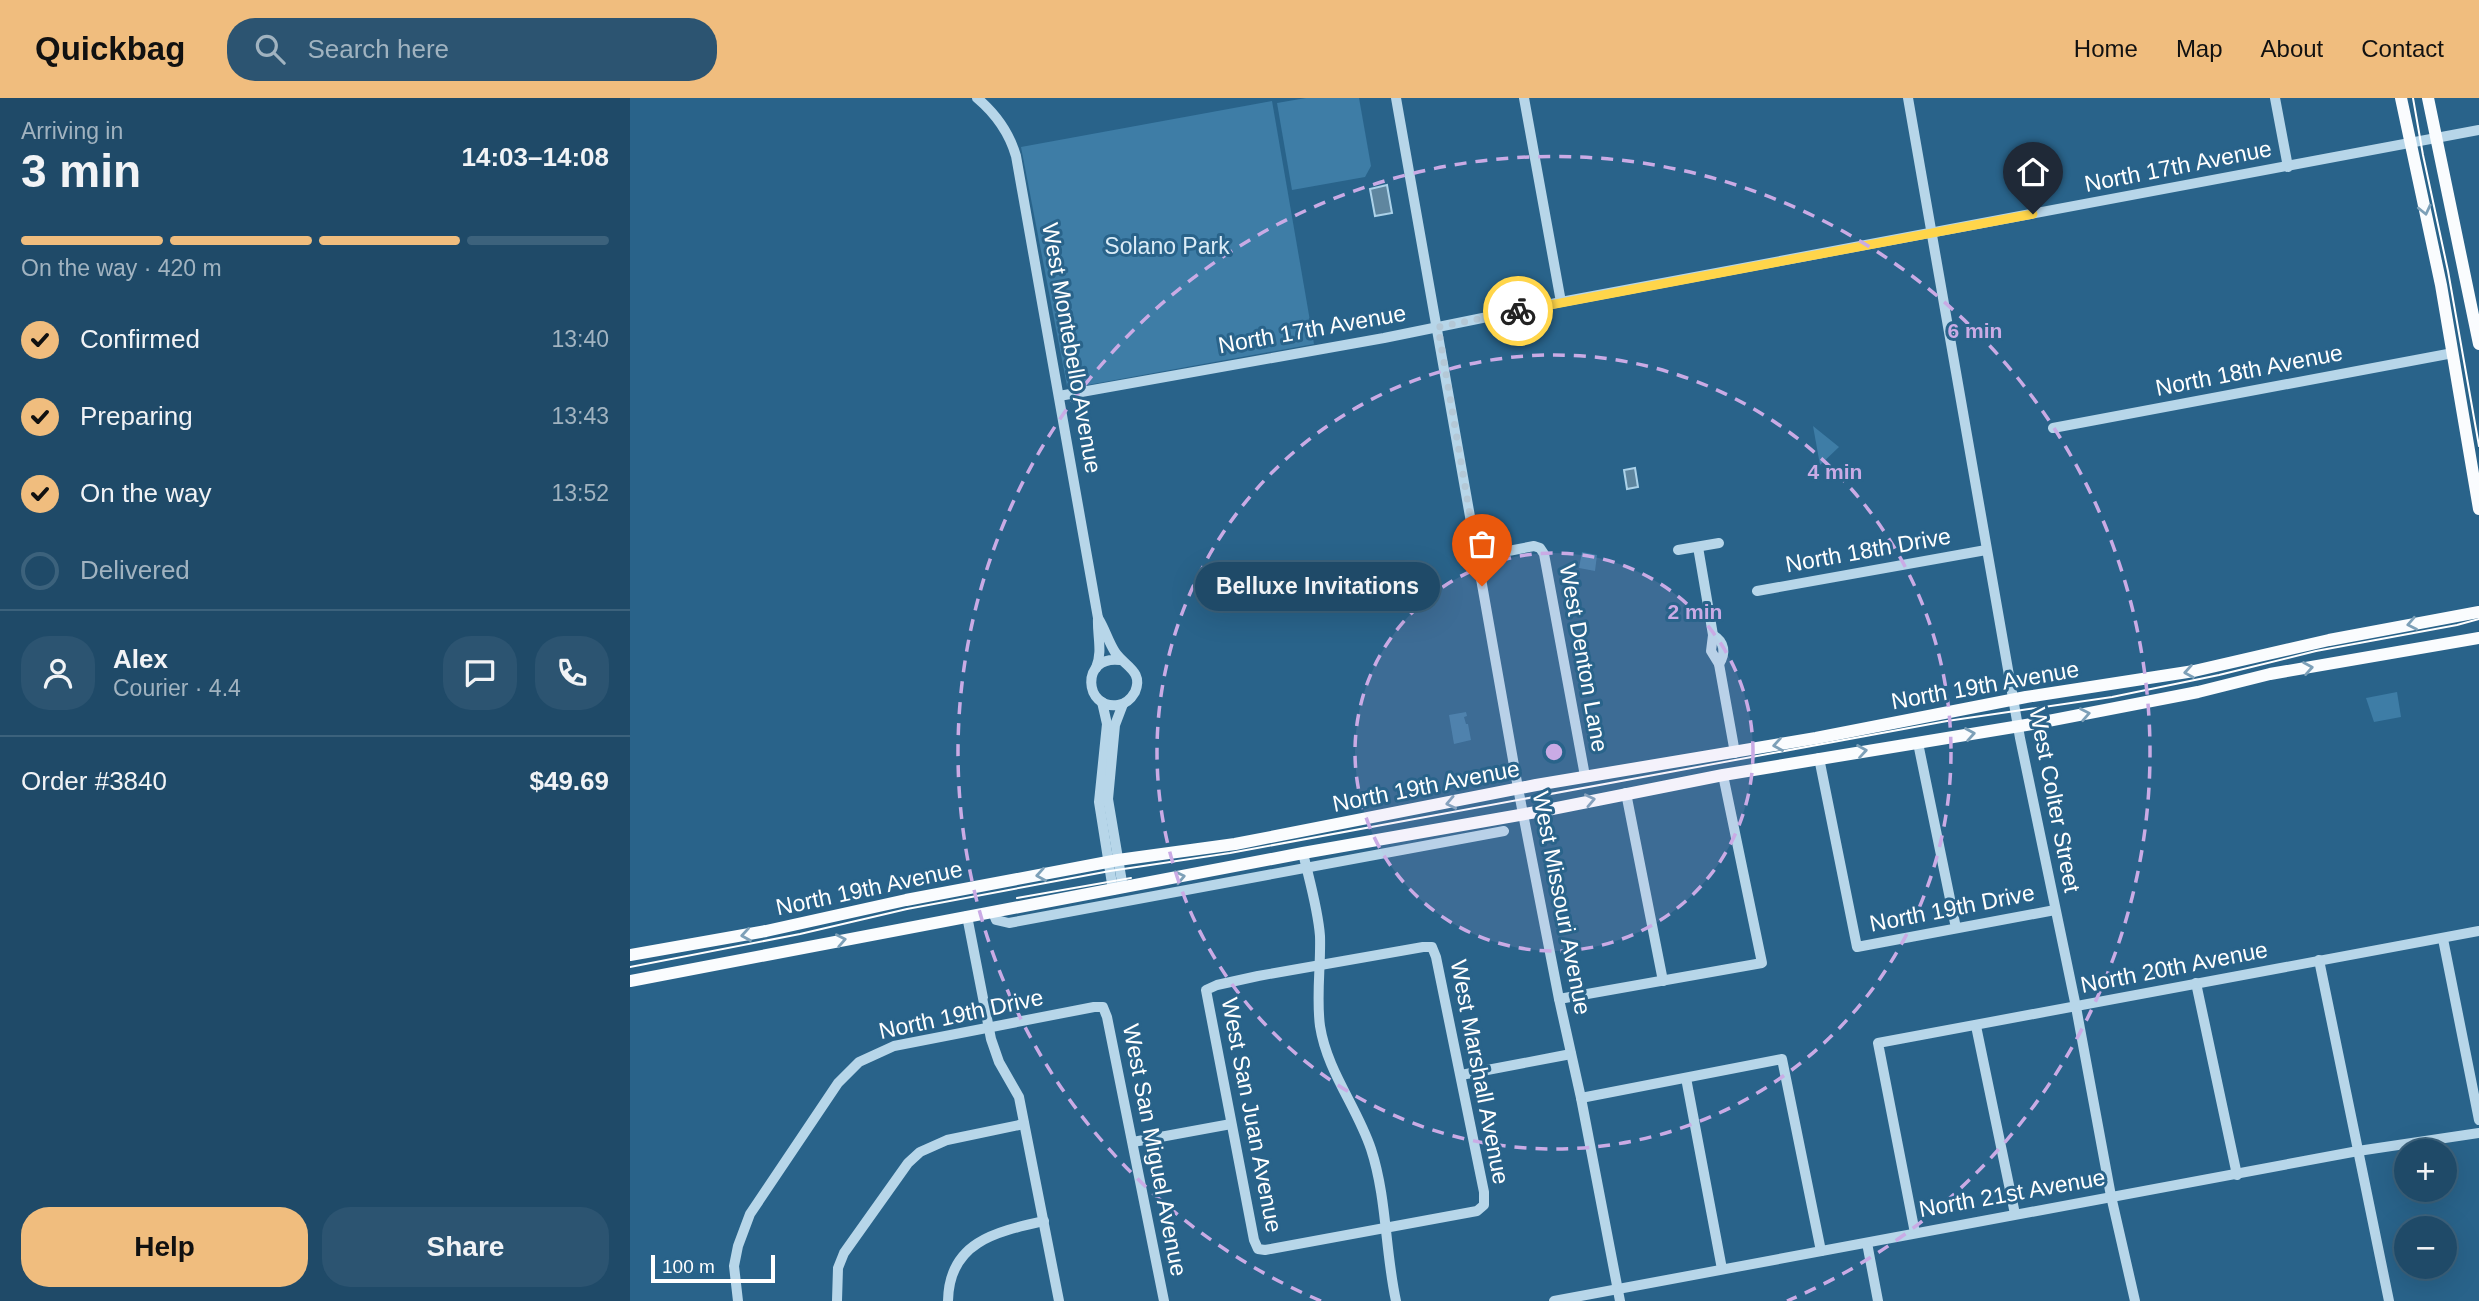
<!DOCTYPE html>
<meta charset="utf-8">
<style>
body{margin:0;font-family:Helvetica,sans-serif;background:#2c5471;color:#f1f3f6;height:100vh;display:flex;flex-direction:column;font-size:26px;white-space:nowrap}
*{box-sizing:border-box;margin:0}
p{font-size:23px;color:#a1b3c0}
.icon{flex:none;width:38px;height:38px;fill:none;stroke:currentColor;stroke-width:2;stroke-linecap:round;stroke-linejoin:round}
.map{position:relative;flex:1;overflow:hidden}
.details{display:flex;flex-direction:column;background:#1f4a68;width:630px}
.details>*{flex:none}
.buttons{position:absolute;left:1764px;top:1041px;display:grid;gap:14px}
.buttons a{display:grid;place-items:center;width:63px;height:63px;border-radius:50%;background:#1f4a68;box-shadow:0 7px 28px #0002,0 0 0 2px #3c627c;font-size:35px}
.scale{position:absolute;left:21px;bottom:18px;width:124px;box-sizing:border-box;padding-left:7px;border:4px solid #fff;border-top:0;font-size:19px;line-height:24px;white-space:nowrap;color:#fff;-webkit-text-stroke:5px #29638a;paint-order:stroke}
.pin{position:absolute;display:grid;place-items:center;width:60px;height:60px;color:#fff;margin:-72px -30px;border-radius:50% 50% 50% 0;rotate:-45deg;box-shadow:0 0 7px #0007}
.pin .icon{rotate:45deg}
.courier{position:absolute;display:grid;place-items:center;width:70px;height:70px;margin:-35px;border:5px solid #ffd54a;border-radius:50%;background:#fff;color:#222;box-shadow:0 2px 9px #0007}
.bubble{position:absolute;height:49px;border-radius:24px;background:#1f4a68;box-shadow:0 7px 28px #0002,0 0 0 2px #3c627c;font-size:23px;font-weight:700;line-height:49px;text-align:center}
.head em{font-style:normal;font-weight:700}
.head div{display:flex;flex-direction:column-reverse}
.head{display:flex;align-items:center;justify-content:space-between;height:119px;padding:0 21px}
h1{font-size:46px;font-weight:700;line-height:52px}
.bar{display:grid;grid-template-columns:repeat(4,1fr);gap:10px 7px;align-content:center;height:84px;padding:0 21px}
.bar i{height:9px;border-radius:5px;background:#3c627c}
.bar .current{background:#f0bd7e}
.bar p{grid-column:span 4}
.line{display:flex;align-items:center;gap:18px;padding:0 21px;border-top:2px solid #3c627c}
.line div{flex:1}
.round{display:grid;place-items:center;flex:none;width:74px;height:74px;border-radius:28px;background:#2c5471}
ol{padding:0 21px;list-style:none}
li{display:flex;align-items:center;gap:21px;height:77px}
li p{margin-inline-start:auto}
li .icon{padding:7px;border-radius:50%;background:#f0bd7e;color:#111;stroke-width:4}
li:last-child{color:#a1b3c0}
li i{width:38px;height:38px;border:4px solid #3c627c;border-radius:50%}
.primary-button{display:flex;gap:14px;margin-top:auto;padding:14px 21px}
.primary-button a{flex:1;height:80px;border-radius:28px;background:#f0bd7e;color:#111;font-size:28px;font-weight:700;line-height:80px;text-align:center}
.primary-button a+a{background:#2c5471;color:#f1f3f6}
header{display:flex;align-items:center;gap:42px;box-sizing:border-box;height:98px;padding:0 35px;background:#f0bd7e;color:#111}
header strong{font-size:33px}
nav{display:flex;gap:38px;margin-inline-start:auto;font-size:24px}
.search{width:490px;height:63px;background:#2c5471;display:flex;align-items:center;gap:18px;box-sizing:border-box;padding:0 24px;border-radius:28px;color:#a1b3c0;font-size:26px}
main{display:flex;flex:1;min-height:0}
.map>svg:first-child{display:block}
</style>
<header>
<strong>Quickbag</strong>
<div class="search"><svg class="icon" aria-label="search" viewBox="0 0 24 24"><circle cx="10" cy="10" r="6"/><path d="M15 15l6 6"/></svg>Search here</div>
<nav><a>Home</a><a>Map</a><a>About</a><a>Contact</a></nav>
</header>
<main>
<section class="details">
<div class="head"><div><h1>3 min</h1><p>Arriving in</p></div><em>14:03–14:08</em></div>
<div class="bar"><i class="current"></i><i class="current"></i><i class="current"></i><i></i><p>On the way · 420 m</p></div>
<ol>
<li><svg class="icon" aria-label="check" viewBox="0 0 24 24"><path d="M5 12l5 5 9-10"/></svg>Confirmed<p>13:40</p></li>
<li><svg class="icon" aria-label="check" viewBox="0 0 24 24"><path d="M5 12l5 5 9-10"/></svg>Preparing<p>13:43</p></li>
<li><svg class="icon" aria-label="check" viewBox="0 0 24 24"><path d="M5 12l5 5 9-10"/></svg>On the way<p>13:52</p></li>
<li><i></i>Delivered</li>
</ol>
<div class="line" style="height:126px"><a class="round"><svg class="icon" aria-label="person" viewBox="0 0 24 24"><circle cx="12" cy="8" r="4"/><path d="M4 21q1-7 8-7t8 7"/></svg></a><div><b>Alex</b><p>Courier · 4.4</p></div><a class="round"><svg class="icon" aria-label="chat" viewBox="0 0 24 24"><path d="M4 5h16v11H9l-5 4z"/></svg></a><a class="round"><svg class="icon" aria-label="phone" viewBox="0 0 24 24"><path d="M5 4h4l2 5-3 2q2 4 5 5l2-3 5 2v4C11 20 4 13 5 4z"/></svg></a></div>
<div class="line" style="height:91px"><div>Order #3840</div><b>$49.69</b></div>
<div class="primary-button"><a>Help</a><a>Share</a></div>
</section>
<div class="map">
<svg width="1849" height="1203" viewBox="0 0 1849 1203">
<rect width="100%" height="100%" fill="#29638a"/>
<g fill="#3e7da6">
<path d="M676,0H729L741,68L735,79L662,92L647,5Z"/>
<path d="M642,3L684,246L441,290L437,288L391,49Z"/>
<path d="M1183,328L1209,349L1190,367Z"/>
<path d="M952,454L967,457L965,473L949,470Z"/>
<path d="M1767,594L1771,619L1744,624L1736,600Z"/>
<path d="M836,614L837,618L834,619L836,626H838L841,642L824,646L819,617Z"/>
</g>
<g fill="#5f869f" stroke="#acd2e9" stroke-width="2">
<path d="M757,87L762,115L745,118L740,91Z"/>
<path d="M1005,370L1008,389L997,391L994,372Z"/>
</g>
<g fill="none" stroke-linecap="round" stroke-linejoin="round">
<g stroke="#b7d6e9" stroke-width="10">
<path d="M347,0C366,16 379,34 386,58L468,520C467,538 473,553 466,570"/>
<path d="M766,0L888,690L929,901L951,1000L990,1203"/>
<path d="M894,0L931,204"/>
<path d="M1278,0L1390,640L1446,909L1481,1098L1505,1203"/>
<path d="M1645,0L1658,69"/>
<path d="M429,298L754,240L931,204L1849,32"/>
<path d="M1423,330L1823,255"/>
<path d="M1068,449L1083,537L1081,553L1089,566L1105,655"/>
<path d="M1048,452L1089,445"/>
<path d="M847,459L904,448L910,450L914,456L955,678"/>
<path d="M1127,493L1356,452"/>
<path d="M468,520C475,531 478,543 485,554C494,568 514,573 505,594C501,601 496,606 488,607C454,612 450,557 490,562"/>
<path d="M1083,537C1095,544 1096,555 1089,566"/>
<path d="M472,604L477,626L469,704L483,792"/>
<path d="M493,606L485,627L478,701L493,790"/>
<path d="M1288,645L1326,830"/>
<path d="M1189,660L1227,849L1425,812"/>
<path d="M996,695L1033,883"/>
<path d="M673,755C679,781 688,811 690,838C691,868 686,898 690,928C697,973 727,1009 741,1051C757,1100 755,1153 766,1203"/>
<path d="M363,814L366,822L379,825L874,733"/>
<path d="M337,818L361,941L369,964L389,999L429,1203"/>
<path d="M1813,841L1849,1022"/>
<path d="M793,849H802L806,859L854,1094V1107L847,1113L635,1152L628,1151L624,1142L576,892L587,887L628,878Z"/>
<path d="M1689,862L1759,1203"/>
<path d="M1566,885L1607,1077"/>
<path d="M929,901L1132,865L1093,677"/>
<path d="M1346,928L1385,1116"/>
<path d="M831,977L941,956"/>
<path d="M1056,980L1092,1171"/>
<path d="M951,1000L1152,961L1191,1153"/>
<path d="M503,1044L601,1026"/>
<path d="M1285,1135L1248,945L1849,833"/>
<path d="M1237,1145L1248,1203"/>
<path d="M108,1203L104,1168L108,1148L120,1116L208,985L229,964L264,948L464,909H473L477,919L534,1203"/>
<path d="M207,1203L208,1170L214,1155L278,1065L290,1054L317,1042L394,1026"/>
<path d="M318,1203C319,1144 365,1134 414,1123"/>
<path d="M924,1203L1728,1053L1849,1035"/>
</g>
<g stroke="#fafcfe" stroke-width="12">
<path d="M1771,0L1811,187L1849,411"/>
<path d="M1798,0L1849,246"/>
<path d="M0,857L136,833L276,802L488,762L605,746L906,687L1186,640L1396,599L1564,573L1699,542L1849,514"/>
<path d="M0,883L673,755L912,713L1093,677L1402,626L1568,594L1640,576L1849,540"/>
</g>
<g stroke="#fff" stroke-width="2">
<path d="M1783,0L1793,57L1818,173L1849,348"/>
<path d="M387,800L501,780"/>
<path d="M0,869L170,836L277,811L480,773L600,755L1317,623L1482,599L1589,577L1686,553L1827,527L1849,521"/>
</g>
</g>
<defs><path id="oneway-chevron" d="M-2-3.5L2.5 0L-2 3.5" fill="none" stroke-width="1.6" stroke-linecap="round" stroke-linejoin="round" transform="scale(1.75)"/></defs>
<g stroke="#7da0b8">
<use href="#oneway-chevron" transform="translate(1795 112) rotate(77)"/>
<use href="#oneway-chevron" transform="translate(1782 526) rotate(169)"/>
<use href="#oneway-chevron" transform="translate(1678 570) rotate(-10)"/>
<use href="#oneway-chevron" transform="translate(1559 574) rotate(170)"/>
<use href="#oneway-chevron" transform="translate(1455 616) rotate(-11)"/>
<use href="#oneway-chevron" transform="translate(1340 636) rotate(-10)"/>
<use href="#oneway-chevron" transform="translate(1148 647) rotate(170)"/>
<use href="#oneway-chevron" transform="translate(1232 653) rotate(-9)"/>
<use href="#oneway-chevron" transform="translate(960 702) rotate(-12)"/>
<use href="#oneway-chevron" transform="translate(821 705) rotate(168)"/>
<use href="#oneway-chevron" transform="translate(411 777) rotate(170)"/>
<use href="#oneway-chevron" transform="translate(550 779) rotate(-12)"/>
<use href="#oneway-chevron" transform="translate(116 837) rotate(171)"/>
<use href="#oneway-chevron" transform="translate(211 842) rotate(-11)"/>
</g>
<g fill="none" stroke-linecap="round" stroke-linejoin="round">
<path stroke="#b4c8d6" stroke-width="7" stroke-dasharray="0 12.6" d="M852,488L808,229L888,213"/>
<path stroke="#ffd54a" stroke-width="9" d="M888,213L1403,116"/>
</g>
<circle cx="924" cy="654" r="199" fill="#caabe5" fill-opacity=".12"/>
<g fill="none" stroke="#caabe5" stroke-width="3.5" stroke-dasharray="12 9">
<circle cx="924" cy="654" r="199"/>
<circle cx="924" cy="654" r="397"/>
<path d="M691 1203A596 596 0 1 1 1157 1203"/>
</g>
<g text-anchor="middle" stroke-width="6" stroke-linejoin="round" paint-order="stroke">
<g font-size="23" fill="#fff" stroke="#29638a">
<text transform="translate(1548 68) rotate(-11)" y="8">North 17th Avenue</text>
<text transform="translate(682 231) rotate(-10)" y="8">North 17th Avenue</text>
<text transform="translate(442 250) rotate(80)" y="8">West Montebello Avenue</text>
<text transform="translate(1619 272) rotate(-11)" y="8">North 18th Avenue</text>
<text transform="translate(1238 452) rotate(-10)" y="8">North 18th Drive</text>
<text transform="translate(954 560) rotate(80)" y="8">West Denton Lane</text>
<text transform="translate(1355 587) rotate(-10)" y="8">North 19th Avenue</text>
<text transform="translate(796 688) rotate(-11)" y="8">North 19th Avenue</text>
<text transform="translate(1425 702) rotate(79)" y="8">West Colter Street</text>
<text transform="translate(239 790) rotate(-12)" y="8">North 19th Avenue</text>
<text transform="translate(932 805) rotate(79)" y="8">West Missouri Avenue</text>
<text transform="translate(1322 810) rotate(-11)" y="8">North 19th Drive</text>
<text transform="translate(1544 869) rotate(-11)" y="8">North 20th Avenue</text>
<text transform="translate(331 916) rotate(-12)" y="8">North 19th Drive</text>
<text transform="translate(850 974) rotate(79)" y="8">West Marshall Avenue</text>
<text transform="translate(622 1017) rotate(79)" y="8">West San Juan Avenue</text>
<text transform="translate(525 1052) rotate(79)" y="8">West San Miguel Avenue</text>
<text transform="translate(1382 1095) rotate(-10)" y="8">North 21st Avenue</text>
</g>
<g font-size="23" fill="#dbecf7" stroke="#29638a">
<text x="537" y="156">Solano Park</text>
</g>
</g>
<circle cx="924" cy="654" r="10" fill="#caabe5" stroke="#29638a" stroke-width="3.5"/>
<g font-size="21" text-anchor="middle" font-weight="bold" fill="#caabe5" stroke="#29638a" stroke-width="6" stroke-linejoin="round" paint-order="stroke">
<text x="1345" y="240">6 min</text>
<text x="1205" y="381">4 min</text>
<text x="1065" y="521">2 min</text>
</g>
</svg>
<div class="buttons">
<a>+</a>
<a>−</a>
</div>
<div class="scale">100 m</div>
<div class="pin" style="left:852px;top:488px;background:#ea580c"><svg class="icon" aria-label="bag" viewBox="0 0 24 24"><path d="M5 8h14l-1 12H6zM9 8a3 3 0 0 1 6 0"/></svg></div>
<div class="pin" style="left:1403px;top:116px;background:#1f2937"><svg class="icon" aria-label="home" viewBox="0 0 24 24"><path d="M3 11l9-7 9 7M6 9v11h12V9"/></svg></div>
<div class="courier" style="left:888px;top:213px"><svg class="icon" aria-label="bike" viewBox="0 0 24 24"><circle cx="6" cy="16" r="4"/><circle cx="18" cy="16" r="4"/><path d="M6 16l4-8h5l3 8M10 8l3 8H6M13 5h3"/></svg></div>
<div class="bubble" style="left:565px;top:464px;width:245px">Belluxe Invitations</div>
</div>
</main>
